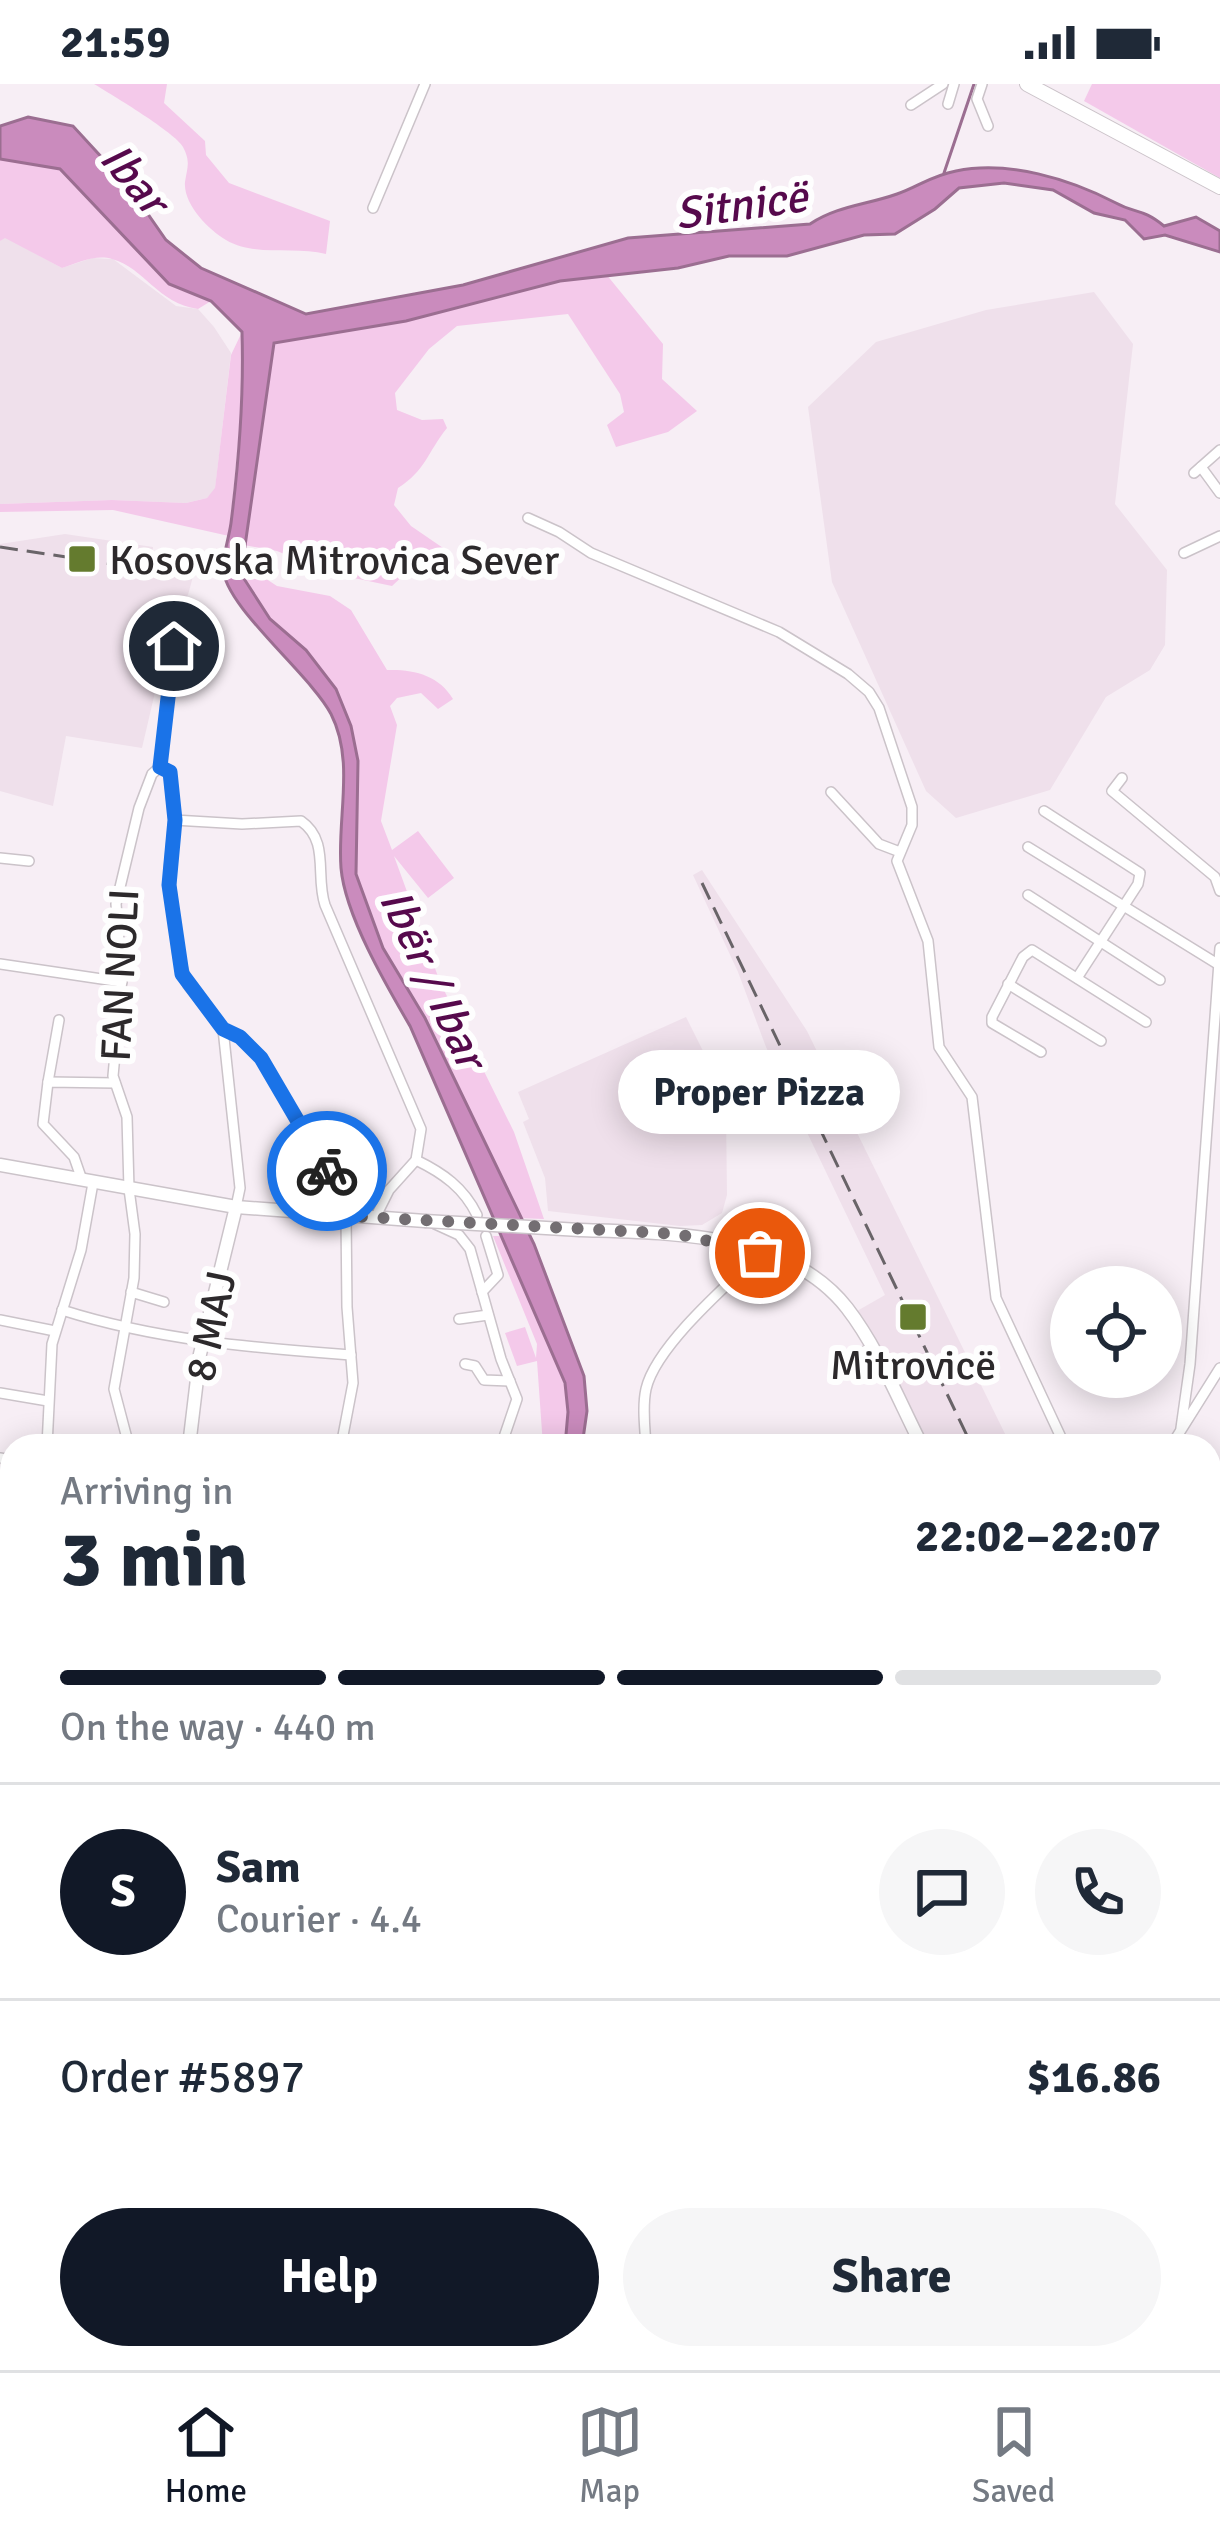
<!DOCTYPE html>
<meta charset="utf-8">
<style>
body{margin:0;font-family:Signika,sans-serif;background:#f6f6f7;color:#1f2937;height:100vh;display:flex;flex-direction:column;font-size:45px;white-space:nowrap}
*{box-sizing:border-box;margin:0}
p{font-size:39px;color:#747a83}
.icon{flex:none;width:66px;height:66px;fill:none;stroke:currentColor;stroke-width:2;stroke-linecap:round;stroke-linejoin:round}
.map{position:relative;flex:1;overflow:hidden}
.drawer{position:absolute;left:0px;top:1350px;width:1221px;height:936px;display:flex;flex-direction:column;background:#fff;border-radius:36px 36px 0 0;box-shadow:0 6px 30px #0003}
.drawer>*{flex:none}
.tools{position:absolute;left:1050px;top:1182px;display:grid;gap:24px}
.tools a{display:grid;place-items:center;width:132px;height:132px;border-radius:50%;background:#fff;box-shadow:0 6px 30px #0003;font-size:60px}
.pin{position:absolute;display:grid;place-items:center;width:102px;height:102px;color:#fff;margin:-51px;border:6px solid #fff;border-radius:50%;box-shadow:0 3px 12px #0007}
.courier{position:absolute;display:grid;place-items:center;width:120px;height:120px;margin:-60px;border:9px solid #1a73e8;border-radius:50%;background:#fff;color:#222;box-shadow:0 3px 15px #0007}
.bubble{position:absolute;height:84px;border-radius:42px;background:#fff;box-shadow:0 6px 30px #0003;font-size:39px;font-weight:700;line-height:84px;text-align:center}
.summary em{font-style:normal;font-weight:700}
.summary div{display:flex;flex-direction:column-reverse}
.summary{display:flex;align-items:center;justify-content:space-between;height:204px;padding:0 60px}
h1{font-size:78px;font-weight:700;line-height:90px}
.bar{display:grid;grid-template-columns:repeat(4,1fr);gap:18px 12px;align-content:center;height:144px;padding:0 60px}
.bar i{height:15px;border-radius:9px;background:#e0e1e3}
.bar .current{background:#111827}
.bar p{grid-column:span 4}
.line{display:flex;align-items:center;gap:30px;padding:0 60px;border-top:3px solid #e0e1e3}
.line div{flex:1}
.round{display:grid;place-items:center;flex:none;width:126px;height:126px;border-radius:63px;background:#f6f6f7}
.action{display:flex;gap:24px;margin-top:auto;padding:24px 60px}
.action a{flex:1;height:138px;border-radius:72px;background:#111827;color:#fff;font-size:48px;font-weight:700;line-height:138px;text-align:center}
.action a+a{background:#f6f6f7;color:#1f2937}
.status{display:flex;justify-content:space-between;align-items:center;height:84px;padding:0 60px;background:#fff;direction:ltr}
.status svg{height:33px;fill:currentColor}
.menu{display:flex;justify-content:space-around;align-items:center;height:168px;border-top:3px solid #e0e1e3;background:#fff;font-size:33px;color:#747a83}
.menu a{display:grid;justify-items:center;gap:6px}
.menu .current{color:#111827}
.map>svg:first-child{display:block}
</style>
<div class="status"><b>21:59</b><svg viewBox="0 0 49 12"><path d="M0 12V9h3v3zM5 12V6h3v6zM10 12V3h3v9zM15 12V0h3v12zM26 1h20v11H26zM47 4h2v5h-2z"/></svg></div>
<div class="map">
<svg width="1220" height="2286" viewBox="0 0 1220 2286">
<rect width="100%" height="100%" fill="#f7eef5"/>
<g fill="#efe0eb">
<path d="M5,153L62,184L92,174L113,175L176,222L198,225L214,243L231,269L215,405L207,414L186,419L112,416L0,420V157Z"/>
<path d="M1094,208L1133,260L1115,420L1167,486L1165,561L1150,586L1106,613L1050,706L956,734L926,707L832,498L808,323L876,258L986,226Z"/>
<path d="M65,450L153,463L152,475L195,485L188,511L173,531L142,664L66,652L53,722L0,707V460Z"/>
<path d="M702,786L807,947L1011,1362H925L857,1227L885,1211L766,963L738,888L693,791Z"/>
<path d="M686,933L712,985L726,1028L727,1111L722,1129L702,1141L680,1142L548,1127L545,1094L523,1038L529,1035L518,1008Z"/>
<path d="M1209,2132L1220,2142V2262L1207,2286H1053L1059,2274H1209Z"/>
</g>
<g fill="#f4c9ea">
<path d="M94,0H167L164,19L205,57L206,71L229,99L330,137L326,170C294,162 255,173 226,156C209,146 183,120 185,98C187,84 191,78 183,63C176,49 112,11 94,0Z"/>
<path d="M1092,0H1220V94L1084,17Z"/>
<path d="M0,75L60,84L169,200L211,217L198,225C157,219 145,184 112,175C96,170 77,179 62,184L5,154L0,157Z"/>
<path d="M606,190L663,260L662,295L697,327L668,348L616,363L607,341L624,328L620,310L568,230L457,242L429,265L395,309L397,326L422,336L443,335L447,344C427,369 426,386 398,404L394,421L411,442L446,466L434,487L407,488L392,502L330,489L277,467L244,461L274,258L406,237L560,197Z"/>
<path d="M242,248L244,297L229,452L113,426L0,428V420L112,416L186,419L207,414L215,404L231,271Z"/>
<path d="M242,479L277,502L330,512L351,526L387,586C413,585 439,591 453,615L438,625L421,609L397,614L390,622L397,641L381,737L392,766L418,747L454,794L428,814L394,772L440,898L514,1048L544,1135L518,1134L425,934L383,864L356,790L358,677L351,642L336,605L306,566L269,534L241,490Z"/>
<path d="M493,1152H500L508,1168C533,1225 581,1298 565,1362H543L537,1277L517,1282L505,1249L525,1243L536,1274L537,1260Z"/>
</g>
<path fill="#ca8bbd" stroke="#9b6e91" stroke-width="3" d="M28,33L73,42L129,103L166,156L201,184L306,230L463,201L628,154L810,140C837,122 866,121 897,110C918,103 930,92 956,87C1008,76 1070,95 1116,119C1136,130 1142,124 1164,142L1196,133L1220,147V168L1165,151L1144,155L1125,136L1094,129L1053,106L1004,99L959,104L935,125L895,150L864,151L787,172H729L678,184L560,197L406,237L274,259L241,490L270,535L306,566L336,605L351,642L358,677L356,790L383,864L425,934L534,1160L584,1292L587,1327L582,1362H565L568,1328L565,1299L410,942C386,901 345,831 341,784C337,733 355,677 331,630C310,590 224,522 223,484C223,470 229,454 231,439C239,376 244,311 242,248L211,217L169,200L60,85L0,75V42Z"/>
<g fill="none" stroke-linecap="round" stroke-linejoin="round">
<path stroke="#9b6e91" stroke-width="3" d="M944,89L974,0"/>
<g stroke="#cbc3c9" stroke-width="9">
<path id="pedestrian" d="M0,1683L12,1709"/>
</g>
<g stroke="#cbc3c9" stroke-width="12">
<g id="minor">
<path d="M982,0L977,15L988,42"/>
<path d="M948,20L954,0"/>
<path d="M911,21L943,0"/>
<path d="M373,124L425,0"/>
<path d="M1201,383L1220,409"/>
<path d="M1194,389L1220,366"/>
<path d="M528,434L559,448L591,469L779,548L848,590L869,608L879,624L912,723V741L897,777L928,857L939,963L972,1013L996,1214L1065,1362"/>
<path d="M1184,469L1220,452"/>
<path d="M160,683L169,688L174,736L169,788L178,871L188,901L223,945L240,1104L236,1123"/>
<path d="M160,683L174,563"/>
<path d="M1122,694L1112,707L1215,793L1220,807"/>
<path d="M831,708L879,760L900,768"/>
<path d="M1044,727L1140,789L1138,800L1077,894"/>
<path d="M174,736L242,740L301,737C330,757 315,792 325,821L421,1045L416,1076L389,1106L375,1134"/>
<path d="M1028,763L1219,881"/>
<path d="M0,774L29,777"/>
<path d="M1028,811L1160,896"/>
<path d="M0,880L122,898"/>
<path d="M1008,900L1101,957"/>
<path d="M223,945L240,953L261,974L338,1107L346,1132L347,1223L353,1299L341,1362"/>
<path d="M1041,968L992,939V933L1023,873L1032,866L1146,938"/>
<path d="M48,998L59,936"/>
<path d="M416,1076C443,1089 464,1104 477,1131"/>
<path d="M82,1096L74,1073L43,1040L48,998L115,999"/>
<path d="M435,1140L459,1151L470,1165L501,1275L517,1315L501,1362"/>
<path d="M131,1208L164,1218"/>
<path d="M482,1208L498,1191L486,1152"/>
<path d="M62,1226C156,1256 254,1264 351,1271"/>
<path d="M459,1235L488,1231"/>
<path d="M0,1236L55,1247"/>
<path d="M465,1280L475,1282L484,1296L510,1297"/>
<path d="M840,1280L871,1264"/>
<path d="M0,1309L48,1317"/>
<path d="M1181,1344L1190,1280L1220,864"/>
<path d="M47,1362L52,1260L81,1166L93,1099"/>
<path d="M129,1362L114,1305L134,1194L135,1150L129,1105L127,1033L113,992L122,894L116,820L139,724L152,690L160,683"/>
<path d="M646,1362C645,1344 642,1323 646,1305C656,1262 728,1200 761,1169"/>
<path d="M1171,1362L1220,1284"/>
<path d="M0,1374L12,1376"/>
<path d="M0,1436L12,1440"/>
<path d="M0,1487L12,1492"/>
<path d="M0,1545L12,1551"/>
<path d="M1209,1630L1220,1685"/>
<path d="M1209,1676L1219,1717"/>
<path d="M1209,2148L1220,2156"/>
<path d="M1209,2265L1220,2244"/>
<path d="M468,2274L474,2286"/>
<path d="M643,2274L647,2286"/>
<path d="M1081,2274L1084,2286"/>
<path d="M1124,2274L1139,2282L1145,2274"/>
<path d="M236,2286L239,2274"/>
<path d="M751,2286L760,2274"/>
<path d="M1198,2286L1204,2274"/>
</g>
</g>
<g stroke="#cbc3c9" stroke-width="14">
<g id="tertiary">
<path d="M364,2274L367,2286"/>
<path d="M821,2274L824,2286"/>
</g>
</g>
<g stroke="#cbc3c9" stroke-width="15">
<g id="secondary">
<path d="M0,1081L236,1123L425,1137"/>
<path d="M580,1146C668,1149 787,1147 847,1224C878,1264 899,1317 922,1362"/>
<path d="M189,1362L200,1270L236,1123"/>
<path d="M1209,1715L1220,1710"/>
<path d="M1209,1725L1220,1720"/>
<path d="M0,1775L11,1759"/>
<path d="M381,2283L382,2286"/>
<path d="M512,2286L525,2274"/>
</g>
</g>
<g stroke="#cbc3c9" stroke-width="16">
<path id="primary" d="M1027,0L1220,103"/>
</g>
<use href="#pedestrian" stroke="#fff" stroke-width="6"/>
<use href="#minor" stroke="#fff" stroke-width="9"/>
<use href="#tertiary" stroke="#fff" stroke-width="10"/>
<use href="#secondary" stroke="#fff" stroke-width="12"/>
<use href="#primary" stroke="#fff" stroke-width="14"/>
<g stroke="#696468" stroke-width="3" stroke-dasharray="18 9" stroke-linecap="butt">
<path d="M0,463L119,481"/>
<path d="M702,799L972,1362"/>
<path d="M1209,1835L1220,1858"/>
</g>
<g stroke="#cbc3c9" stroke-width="15" stroke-linecap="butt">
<path id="secondary-bridge" d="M425,1137L580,1146"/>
</g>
<use href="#secondary-bridge" stroke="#fff" stroke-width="12"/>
</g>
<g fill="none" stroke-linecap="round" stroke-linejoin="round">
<path stroke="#736e72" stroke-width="12" stroke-dasharray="0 21.6" d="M327,1087L346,1132L678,1150L760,1169"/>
<path stroke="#1a73e8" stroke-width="15" d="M174,562L160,683L170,688L175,736L169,801L182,890L223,945L240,953L261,974L327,1087"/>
</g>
<g fill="#647b2e" stroke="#fefefe" stroke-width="4.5">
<rect x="67" y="460" width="30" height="30" rx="6"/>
<rect x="898" y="1218" width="30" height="30" rx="6"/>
</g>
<g text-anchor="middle" stroke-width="12" stroke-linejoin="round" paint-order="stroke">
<g font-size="42" fill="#2c292b" stroke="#fefefe" text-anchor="start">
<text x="109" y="490">Kosovska Mitrovica Sever</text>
<text x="913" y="1295" text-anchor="middle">Mitrovicë</text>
</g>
<g font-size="42" fill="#2c292b" stroke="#fefefe">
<text transform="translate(119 891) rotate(-87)" y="15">FAN NOLI</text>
<text transform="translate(210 1242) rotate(-78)" y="15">8 MAJ</text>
</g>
<g font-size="45" font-style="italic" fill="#56094c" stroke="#fefefe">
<text transform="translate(135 94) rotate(50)" y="16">Ibar</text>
<text transform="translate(741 120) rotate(-8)" y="16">Sitnicë</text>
<text transform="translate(434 894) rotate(65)" y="16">Ibër / Ibar</text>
</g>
</g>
</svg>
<div class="tools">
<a><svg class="icon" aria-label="locate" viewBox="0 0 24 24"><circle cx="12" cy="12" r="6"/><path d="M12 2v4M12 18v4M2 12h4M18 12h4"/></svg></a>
</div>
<div class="pin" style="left:760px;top:1169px;background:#ea580c"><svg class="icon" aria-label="bag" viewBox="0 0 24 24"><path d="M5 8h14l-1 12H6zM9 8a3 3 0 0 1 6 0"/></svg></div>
<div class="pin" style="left:174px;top:562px;background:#1f2937"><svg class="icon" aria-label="home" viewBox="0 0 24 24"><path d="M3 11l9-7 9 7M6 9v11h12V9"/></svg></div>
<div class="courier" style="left:327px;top:1087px"><svg class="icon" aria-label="bike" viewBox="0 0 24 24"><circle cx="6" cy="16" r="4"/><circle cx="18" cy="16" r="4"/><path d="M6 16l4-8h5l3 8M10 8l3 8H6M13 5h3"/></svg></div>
<div class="bubble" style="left:618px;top:966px;width:282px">Proper Pizza</div>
<section class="drawer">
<div class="summary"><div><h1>3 min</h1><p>Arriving in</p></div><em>22:02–22:07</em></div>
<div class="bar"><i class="current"></i><i class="current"></i><i class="current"></i><i></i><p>On the way · 440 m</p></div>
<div class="line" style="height:216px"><b class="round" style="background:#111827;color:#fff">S</b><div><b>Sam</b><p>Courier · 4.4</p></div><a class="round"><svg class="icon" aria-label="chat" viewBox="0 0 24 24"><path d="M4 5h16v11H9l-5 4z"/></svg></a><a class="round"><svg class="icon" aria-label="phone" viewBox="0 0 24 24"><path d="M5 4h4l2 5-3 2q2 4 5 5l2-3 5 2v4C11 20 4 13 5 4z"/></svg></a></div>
<div class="line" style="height:156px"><div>Order #5897</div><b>$16.86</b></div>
<div class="action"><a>Help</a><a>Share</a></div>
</section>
</div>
<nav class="menu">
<a class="current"><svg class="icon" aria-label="home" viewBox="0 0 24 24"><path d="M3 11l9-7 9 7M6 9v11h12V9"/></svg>Home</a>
<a><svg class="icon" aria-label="map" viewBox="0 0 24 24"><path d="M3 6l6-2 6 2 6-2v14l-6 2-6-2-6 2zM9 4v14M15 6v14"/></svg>Map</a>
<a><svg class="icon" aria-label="saved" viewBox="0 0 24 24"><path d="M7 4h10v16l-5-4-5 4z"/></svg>Saved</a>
</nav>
